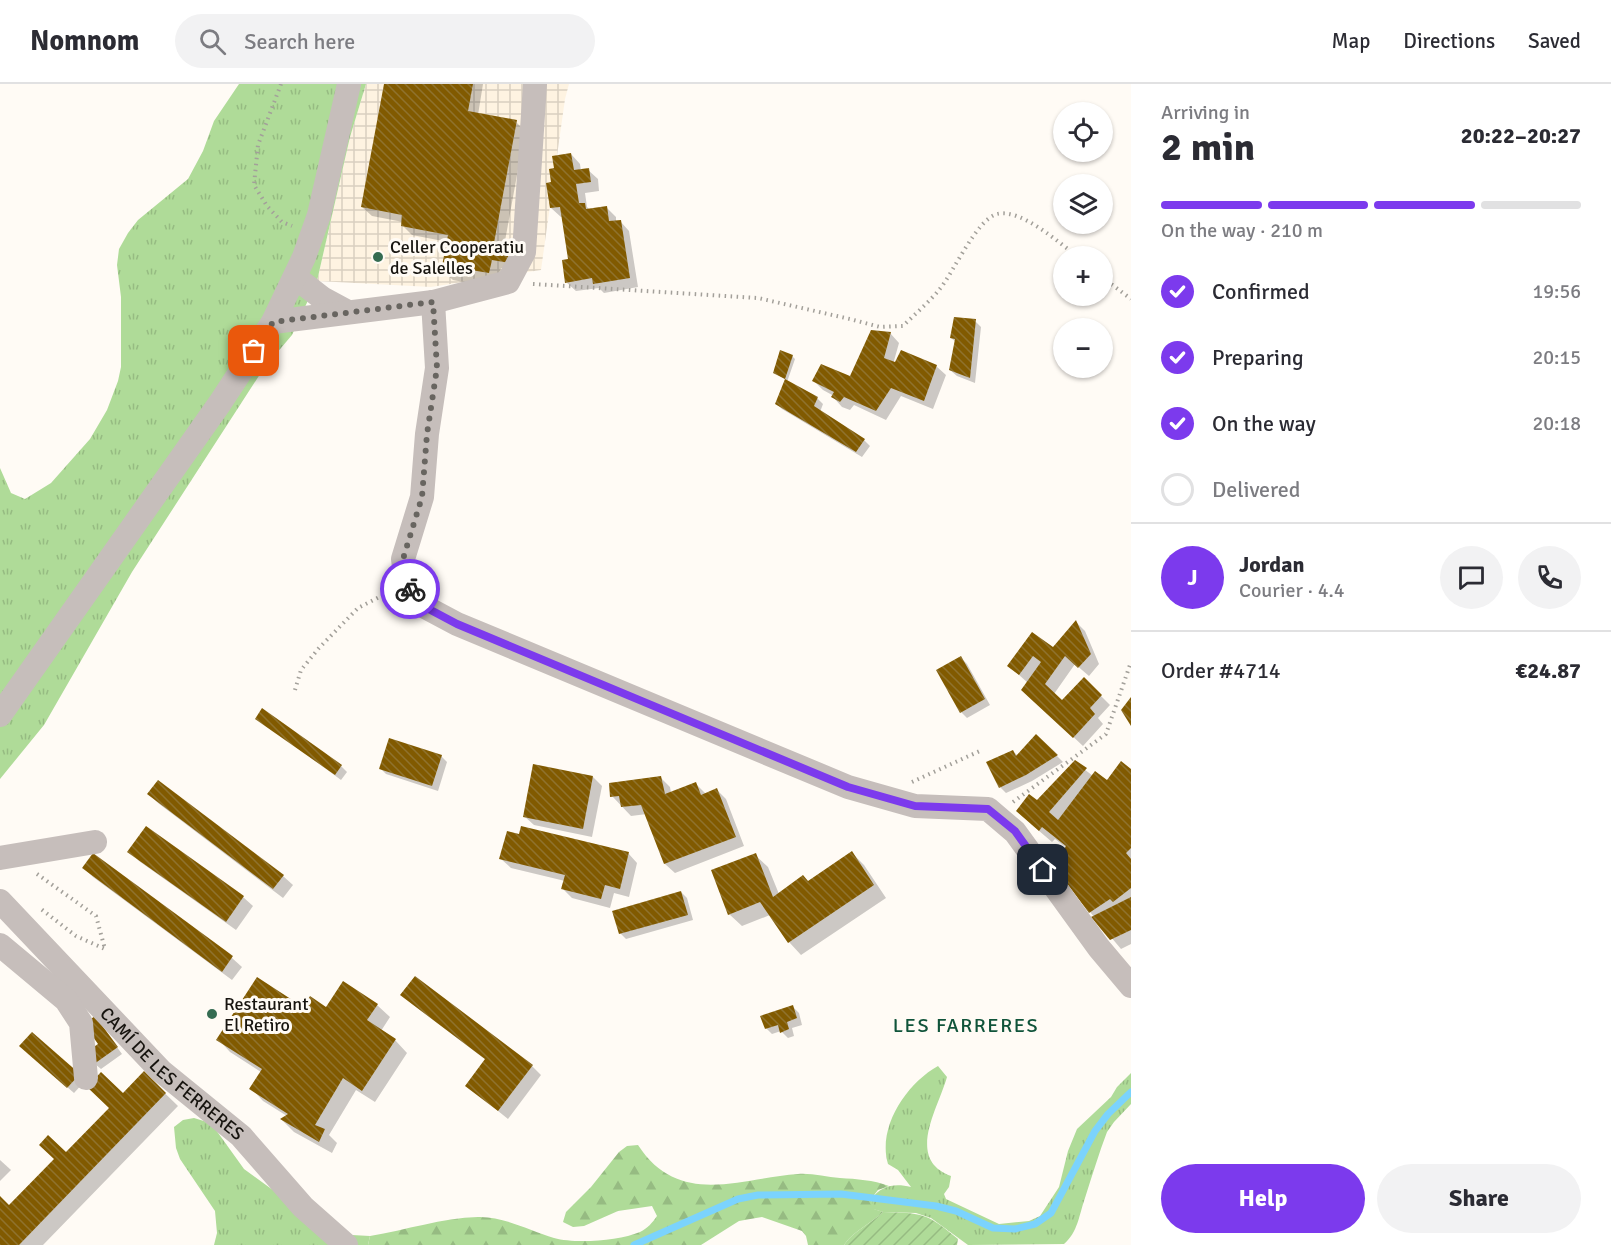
<!DOCTYPE html>
<meta charset="utf-8">
<style>
body{margin:0;font-family:Signika,sans-serif;background:#f2f2f3;color:#2b2b33;height:100vh;display:flex;flex-direction:column;font-size:22px;white-space:nowrap}
*{box-sizing:border-box;margin:0}
p{font-size:20px;color:#7c7c81}
.icon{flex:none;width:33px;height:33px;fill:none;stroke:currentColor;stroke-width:2;stroke-linecap:round;stroke-linejoin:round}
.map{position:relative;flex:1;overflow:hidden}
.drawer{display:flex;flex-direction:column;background:#fff;width:480px}
.drawer>*{flex:none}
.buttons{position:absolute;left:1053px;top:18px;display:grid;gap:12px}
.buttons a{display:grid;place-items:center;width:60px;height:60px;border-radius:50%;background:#fff;box-shadow:0 2px 4px #0004;font-size:30px}
.pin{position:absolute;display:grid;place-items:center;width:51px;height:51px;color:#fff;margin:-26px;border-radius:12px;box-shadow:0 3px 9px #0006}
.courier{position:absolute;display:grid;place-items:center;width:60px;height:60px;margin:-30px;border:4px solid #7c3aed;border-radius:50%;background:#fff;color:#222;box-shadow:0 2px 8px #0007}
.overview em{font-style:normal;font-weight:700}
.overview div{display:flex;flex-direction:column-reverse}
.overview{display:flex;align-items:center;justify-content:space-between;height:102px;padding:0 30px}
h1{font-size:39px;font-weight:700;line-height:45px}
.bar{display:grid;grid-template-columns:repeat(4,1fr);gap:9px 6px;align-content:center;height:72px;padding:0 30px}
.bar i{height:8px;border-radius:4px;background:#e1e1e2}
.bar .selected{background:#7c3aed}
.bar p{grid-column:span 4}
.line{display:flex;align-items:center;gap:15px;padding:0 30px;border-top:2px solid #e1e1e2}
.line div{flex:1}
.round{display:grid;place-items:center;flex:none;width:63px;height:63px;border-radius:32px;background:#f2f2f3}
ol{padding:0 30px;list-style:none}
li{display:flex;align-items:center;gap:18px;height:66px}
li p{margin-inline-start:auto}
li .icon{padding:6px;border-radius:50%;background:#7c3aed;color:#fff;stroke-width:4}
li:last-child{color:#7c7c81}
li i{width:33px;height:33px;border:3px solid #e1e1e2;border-radius:50%}
.primary-button{display:flex;gap:12px;margin-top:auto;padding:12px 30px}
.primary-button a{flex:1;height:69px;border-radius:36px;background:#7c3aed;color:#fff;font-size:24px;font-weight:700;line-height:69px;text-align:center}
.primary-button a+a{background:#f2f2f3;color:#2b2b33}
header{display:flex;align-items:center;gap:36px;box-sizing:border-box;height:84px;padding:0 30px;background:#fff;border-bottom:2px solid #e1e1e2}
header strong{font-size:28px}
nav{display:flex;gap:33px;margin-inline-start:auto;font-size:21px}
.search{width:420px;height:54px;background:#f2f2f3;display:flex;align-items:center;gap:15px;box-sizing:border-box;padding:0 21px;border-radius:33px;color:#7c7c81;font-size:22px}
main{display:flex;flex:1;min-height:0}
.map>svg:first-child{display:block}
</style>
<header>
<strong>Nomnom</strong>
<div class="search"><svg class="icon" aria-label="search" viewBox="0 0 24 24"><circle cx="10" cy="10" r="6"/><path d="M15 15l6 6"/></svg>Search here</div>
<nav><a>Map</a><a>Directions</a><a>Saved</a></nav>
</header>
<main>
<div class="map">
<svg width="1131" height="1161" viewBox="0 0 1131 1161">
<defs>
<pattern id="industrial-grid" width="8" height="8" patternUnits="userSpaceOnUse" patternTransform="scale(1.5)"><rect width="8" height="8" fill="#fef3e1"/><path d="M0 4h8M4 0v8" fill="none" stroke="#d9cfc0"/></pattern>
<pattern id="grass-tufts" width="24" height="20" patternUnits="userSpaceOnUse" patternTransform="scale(1.5)"><rect width="24" height="20" fill="#afdb98"/><path d="M3 7l-1-3M5 7V3M7 7l1-3M15 17l-1-3M17 17v-4M19 17l1-3" fill="none" stroke="#96bb82"/></pattern>
<pattern id="forest-firs" width="22" height="20" patternUnits="userSpaceOnUse" patternTransform="scale(1.5)"><rect width="22" height="20" fill="#afdb98"/><path d="M5 1l3.5 6h-7zM16 11l3.5 6h-7z" fill="#96bb82"/></pattern>
<pattern id="garden-furrows" width="10" height="10" patternUnits="userSpaceOnUse" patternTransform="scale(1.5)"><rect width="10" height="10" fill="#afdb98"/><path d="M-1 1l2-2M0 10L10 0M9 11l2-2" fill="none" stroke="#96bb82"/></pattern>
<pattern id="building-back-hatch" width="6" height="6" patternUnits="userSpaceOnUse" patternTransform="scale(1.5)"><rect width="6" height="6" fill="#815a00"/><path d="M-1 5l2 2M0 0l6 6M5-1l2 2" fill="none" stroke="#8f722e"/></pattern>
</defs>
<rect width="100%" height="100%" fill="#fffbf5"/>
<path fill="url(#industrial-grid)" d="M366,0H569L565,15L541,186L431,203L317,197L350,53Z"/>
<g fill="url(#grass-tufts)">
<path d="M239,0H366L350,53L317,197L292,251L264,284L132,488L44,641L0,695V384L11,409L25,415L51,399L90,355L107,326L118,297L121,283V213L117,181L119,165L128,149L138,136L188,95L203,67L214,37Z"/>
<path d="M938,982L947,993C938,1025 905,1075 951,1092L949,1103L944,1110L946,1115L999,1140L1029,1137L1040,1132L1059,1103L1068,1067L1077,1045L1111,1013L1117,1003L1131,989V1020L1114,1038L1107,1048C1099,1069 1092,1092 1085,1114C1079,1131 1078,1148 1064,1160L968,1161L931,1134L916,1129L883,1128L873,1125L871,1115C882,1101 895,1099 911,1103L898,1086L888,1080C877,1043 907,999 938,982Z"/>
<path d="M194,1034L207,1038L216,1046L244,1085L310,1133L352,1151L370,1152L368,1161H214L217,1149L215,1127L180,1075L176,1064L174,1043L183,1036Z"/>
</g>
<path fill="url(#forest-firs)" d="M638,1061C679,1124 740,1094 798,1090C812,1089 826,1093 840,1094C857,1095 873,1096 889,1102L878,1106L871,1115L874,1125L883,1128C871,1140 854,1146 844,1161H808L806,1152L802,1147L762,1133L756,1134L739,1137L701,1161H368L370,1152C406,1146 442,1134 478,1133C503,1132 530,1147 554,1154C576,1160 618,1157 640,1148C648,1144 652,1139 657,1132L652,1122L618,1127L584,1142L573,1143L563,1138L566,1128L591,1103L619,1068L627,1062Z"/>
<path fill="url(#garden-furrows)" d="M883,1128C923,1129 927,1129 958,1155L957,1161H844C854,1146 871,1140 883,1128Z"/>
<g fill="#0003">
<path d="M385,0H483L478,31L516,38L525,47L503,168L519,188L501,184L498,198L479,201L453,196L443,187L448,158L412,151L402,141L403,138L372,132L362,123Z"/>
<path d="M571,70L580,80L581,87L588,86L598,95L599,107L585,109L587,123L590,126L606,123L616,133V138L620,137L629,147L638,203L604,209L599,204L576,207L566,198L570,176L563,133H561L551,124L552,100L555,86Z"/>
<path d="M975,237L981,243L975,299L957,292L950,286L956,258L951,254Z"/>
<path d="M890,249L899,259L892,284L936,282L946,291L933,325L901,312L886,336L854,321L850,326L842,323L833,313L834,312L823,306L814,297L850,294Z"/>
<path d="M792,272L795,275L787,298L817,314L823,320L820,328L864,356L870,362L862,373L782,325L776,319L786,296L778,291Z"/>
<path d="M1076,538L1085,547L1099,580L1089,592L1075,580L1054,610L1062,618L1084,595L1110,621L1098,634L1103,640L1083,662L1033,615L1028,599L1009,582L1032,551L1053,565Z"/>
<path d="M961,574L967,580L990,621L967,634L961,628Z"/>
<path d="M257,634L341,682L347,688L341,696Z"/>
<path d="M1037,652L1063,678L1032,697L1006,709L1000,703L1013,667L1018,672Z"/>
<path d="M441,672L447,678L438,707L386,690L380,684Z"/>
<path d="M1075,678L1093,692L1107,698L1131,686V860L1121,865L1090,828L1067,764L1055,755L1052,758L1031,740L1037,719Z"/>
<path d="M593,693L602,702L592,753L534,741L524,732Z"/>
<path d="M661,694L670,703L671,709L696,700L706,710L717,706L726,715L744,762L675,789L665,780L647,730L631,732L612,712Z"/>
<path d="M158,698L283,792L293,801L283,814L158,719L149,710Z"/>
<path d="M146,744L243,813L253,822L236,846L139,777L129,767Z"/>
<path d="M628,769L637,779L629,813L614,809L610,824L572,814L563,805L565,797L511,784L501,775Z"/>
<path d="M852,769L864,781L886,814L801,871L789,858L770,831L742,842L729,830L755,771L768,783L779,810L808,798Z"/>
<path d="M93,771L232,874L242,883L232,896L93,793L84,784Z"/>
<path d="M681,808L687,814L693,836L626,855L620,849Z"/>
<path d="M402,911L532,982L541,991L508,1035L467,1002L486,976L412,920Z"/>
<path d="M377,921L390,933L381,947L395,956L407,969L375,1018L356,1006L329,1051L337,1059L332,1069L294,1048L282,1036L287,1032L263,1017L251,1004L261,988L230,968L218,955L304,925Z"/>
<path d="M793,923L799,929L802,941L792,944L794,952L788,954L781,947L772,950L766,944Z"/>
<path d="M100,940L122,970L101,985L95,980L100,960Z"/>
<path d="M27,968L85,997L74,1009Z"/>
<path d="M144,989L178,1022L43,1161H0V1114L9,1123L66,1070Z"/>
<path d="M0,1076L11,1086L0,1097Z"/>
</g>
<g fill="none" stroke-linecap="round" stroke-linejoin="round">
<path stroke="#7bd3fd" stroke-width="7" d="M634,1161L738,1115L758,1111L841,1110L936,1122L956,1127L993,1144L1015,1145L1035,1140L1051,1129L1095,1047L1108,1030L1131,1008"/>
</g>
<g fill="url(#building-back-hatch)">
<path d="M384,0H473L468,27L517,36L493,164L512,168L510,179L492,176L489,189L471,186L470,193L441,187L448,151L401,142L402,131L361,123Z"/>
<path d="M571,69L574,86L589,84L591,98L576,100L579,119H585L586,125L607,122L609,137L621,136L630,194L593,200L592,194L565,199L562,176L568,175L560,123L550,124L546,99L551,98L549,85L554,84L552,72Z"/>
<path d="M954,233L976,235L970,294L949,286L955,255L950,254Z"/>
<path d="M871,246L891,248L884,274L895,278L901,266L937,281L924,317L891,304L876,327L844,313L840,318L831,313L834,308L812,297L821,280L850,292Z"/>
<path d="M780,266L793,271L785,295L773,289Z"/>
<path d="M785,295L818,313L814,322L865,355L856,368L775,320Z"/>
<path d="M1076,536L1091,570L1078,584L1065,572L1045,600L1062,616L1084,593L1102,611L1090,624L1095,630L1073,654L1021,606L1041,578L1033,572L1019,591L1007,582L1032,548L1053,563Z"/>
<path d="M961,572L985,615L960,629L936,586Z"/>
<path d="M1131,613V642L1121,626Z"/>
<path d="M262,624L342,681L335,691L255,635Z"/>
<path d="M1036,650L1058,671L1026,691L999,704L986,678L1013,666L1016,672Z"/>
<path d="M389,654L442,671L432,702L379,685Z"/>
<path d="M1075,676L1087,684L1049,728L1058,736L1095,687L1107,696L1121,677L1131,685V764L1126,769L1131,775V804L1113,818L1110,815L1089,829L1057,786L1056,780L1066,762L1042,743L1039,747L1016,727L1029,710L1037,716Z"/>
<path d="M533,680L593,692L583,745L523,733Z"/>
<path d="M661,692L665,710L696,698L701,711L717,704L736,753L664,780L641,721L621,723L619,712L610,713L609,699Z"/>
<path d="M158,696L284,791L273,805L147,710Z"/>
<path d="M146,742L244,812L226,838L127,768Z"/>
<path d="M521,742L629,768L620,805L605,801L601,815L561,805L565,791L499,775L507,747L519,750Z"/>
<path d="M852,767L874,801L788,859L760,818L728,831L711,786L756,769L773,813L803,791L808,797Z"/>
<path d="M93,769L233,872L222,888L82,784Z"/>
<path d="M681,807L688,831L619,850L612,827Z"/>
<path d="M1131,813V846L1110,856L1091,833Z"/>
<path d="M415,892L533,981L498,1027L465,1002L485,975L400,911Z"/>
<path d="M257,893L303,923L310,912L326,923L343,897L378,920L367,936L396,955L362,1007L343,994L315,1041L325,1045L319,1058L280,1035L288,1030L249,1005L262,985L216,956Z"/>
<path d="M793,921L797,934L787,938L789,945L780,949L778,941L765,945L760,932Z"/>
<path d="M95,932L118,963L94,980L85,969L98,960L84,940Z"/>
<path d="M32,948L80,990L67,1004L19,962Z"/>
<path d="M144,987L166,1009L19,1161H0V1112L9,1121L54,1075L39,1061L48,1051L66,1068L109,1024L87,1003L101,988L123,1009Z"/>
</g>
<g fill="none" stroke-linecap="round" stroke-linejoin="round">
<g stroke="#a3a09a" stroke-width="4" stroke-dasharray="1.5 4.5" stroke-linecap="butt">
<path d="M281,0L258,61L254,101L267,122L282,138L292,142"/>
<path d="M1102,193L1131,215"/>
<path d="M533,200L758,214L850,235L880,243L903,242C915,230 928,219 939,206C954,188 976,136 997,130C1021,124 1059,159 1077,172"/>
<path d="M295,606L301,586L319,564L358,524L387,509"/>
<path d="M912,698L982,666"/>
<path d="M1013,718L1106,650L1131,578"/>
<path d="M37,790L96,832L105,865L76,852L41,825"/>
</g>
<g stroke="#c6bebb" stroke-width="24">
<path d="M295,193L322,214L348,228"/>
<path d="M433,218L437,284L427,350L422,413L403,475L406,499L425,523L457,540L848,703L915,722L988,725L1015,748L1099,864L1131,902"/>
<path d="M273,238L433,218L508,198L524,168L535,0"/>
<path d="M0,631L220,319L273,238L304,173L319,131L349,0"/>
<path d="M0,774L95,758"/>
<path id="s1" d="M0,817L161,987L241,1052L303,1123L346,1161"/>
<path d="M0,861L66,916L81,939L86,994"/>
</g>
</g>
<g fill="none" stroke-linecap="round" stroke-linejoin="round">
<path stroke="#686560" stroke-width="6" stroke-dasharray="0 10.8" d="M254,267L273,238L433,218L437,284L427,350L422,413L403,475L406,499L410,505"/>
<path stroke="#7c3aed" stroke-width="8" d="M410,505L425,523L457,540L848,703L915,722L988,725L1015,747L1043,786"/>
</g>
<g fill="#356c52" stroke="#fffbf5" stroke-width="2">
<circle cx="378" cy="173" r="6"/>
<circle cx="212" cy="930" r="6"/>
</g>
<g text-anchor="middle" stroke-width="6" stroke-linejoin="round" paint-order="stroke">
<g font-size="18" fill="#17140f" stroke="#fffbf5" text-anchor="start">
<text x="390" y="169">Celler Cooperatiu<tspan x="390" dy="21">de Salelles</tspan></text>
<text x="224" y="926">Restaurant<tspan x="224" dy="21">El Retiro</tspan></text>
</g>
<g font-size="18" fill="#17140f" stroke="#fffbf5">
<text dy="6" stroke="none"><textPath href="#s1" startOffset="244">CAMÍ DE LES FERRERES</textPath></text>
</g>
<g font-size="20" letter-spacing="1.5" fill="#10543a" stroke="#fffbf5">
<text x="966" y="948">LES FARRERES</text>
</g>
</g>
</svg>
<div class="buttons">
<a><svg class="icon" aria-label="locate" viewBox="0 0 24 24"><circle cx="12" cy="12" r="6"/><path d="M12 2v4M12 18v4M2 12h4M18 12h4"/></svg></a>
<a><svg class="icon" aria-label="layers" viewBox="0 0 24 24"><path d="M12 4l9 5-9 5-9-5zM3 14l9 5 9-5"/></svg></a>
<a>+</a>
<a>−</a>
</div>
<div class="pin" style="left:254px;top:267px;background:#ea580c"><svg class="icon" aria-label="bag" viewBox="0 0 24 24"><path d="M5 8h14l-1 12H6zM9 8a3 3 0 0 1 6 0"/></svg></div>
<div class="pin" style="left:1043px;top:786px;background:#1f2937"><svg class="icon" aria-label="home" viewBox="0 0 24 24"><path d="M3 11l9-7 9 7M6 9v11h12V9"/></svg></div>
<div class="courier" style="left:410px;top:505px"><svg class="icon" aria-label="bike" viewBox="0 0 24 24"><circle cx="6" cy="16" r="4"/><circle cx="18" cy="16" r="4"/><path d="M6 16l4-8h5l3 8M10 8l3 8H6M13 5h3"/></svg></div>
</div>
<section class="drawer">
<div class="overview"><div><h1>2 min</h1><p>Arriving in</p></div><em>20:22–20:27</em></div>
<div class="bar"><i class="selected"></i><i class="selected"></i><i class="selected"></i><i></i><p>On the way · 210 m</p></div>
<ol>
<li><svg class="icon" aria-label="check" viewBox="0 0 24 24"><path d="M5 12l5 5 9-10"/></svg>Confirmed<p>19:56</p></li>
<li><svg class="icon" aria-label="check" viewBox="0 0 24 24"><path d="M5 12l5 5 9-10"/></svg>Preparing<p>20:15</p></li>
<li><svg class="icon" aria-label="check" viewBox="0 0 24 24"><path d="M5 12l5 5 9-10"/></svg>On the way<p>20:18</p></li>
<li><i></i>Delivered</li>
</ol>
<div class="line" style="height:108px"><b class="round" style="background:#7c3aed;color:#fff">J</b><div><b>Jordan</b><p>Courier · 4.4</p></div><a class="round"><svg class="icon" aria-label="chat" viewBox="0 0 24 24"><path d="M4 5h16v11H9l-5 4z"/></svg></a><a class="round"><svg class="icon" aria-label="phone" viewBox="0 0 24 24"><path d="M5 4h4l2 5-3 2q2 4 5 5l2-3 5 2v4C11 20 4 13 5 4z"/></svg></a></div>
<div class="line" style="height:78px"><div>Order #4714</div><b>€24.87</b></div>
<div class="primary-button"><a>Help</a><a>Share</a></div>
</section>
</main>
